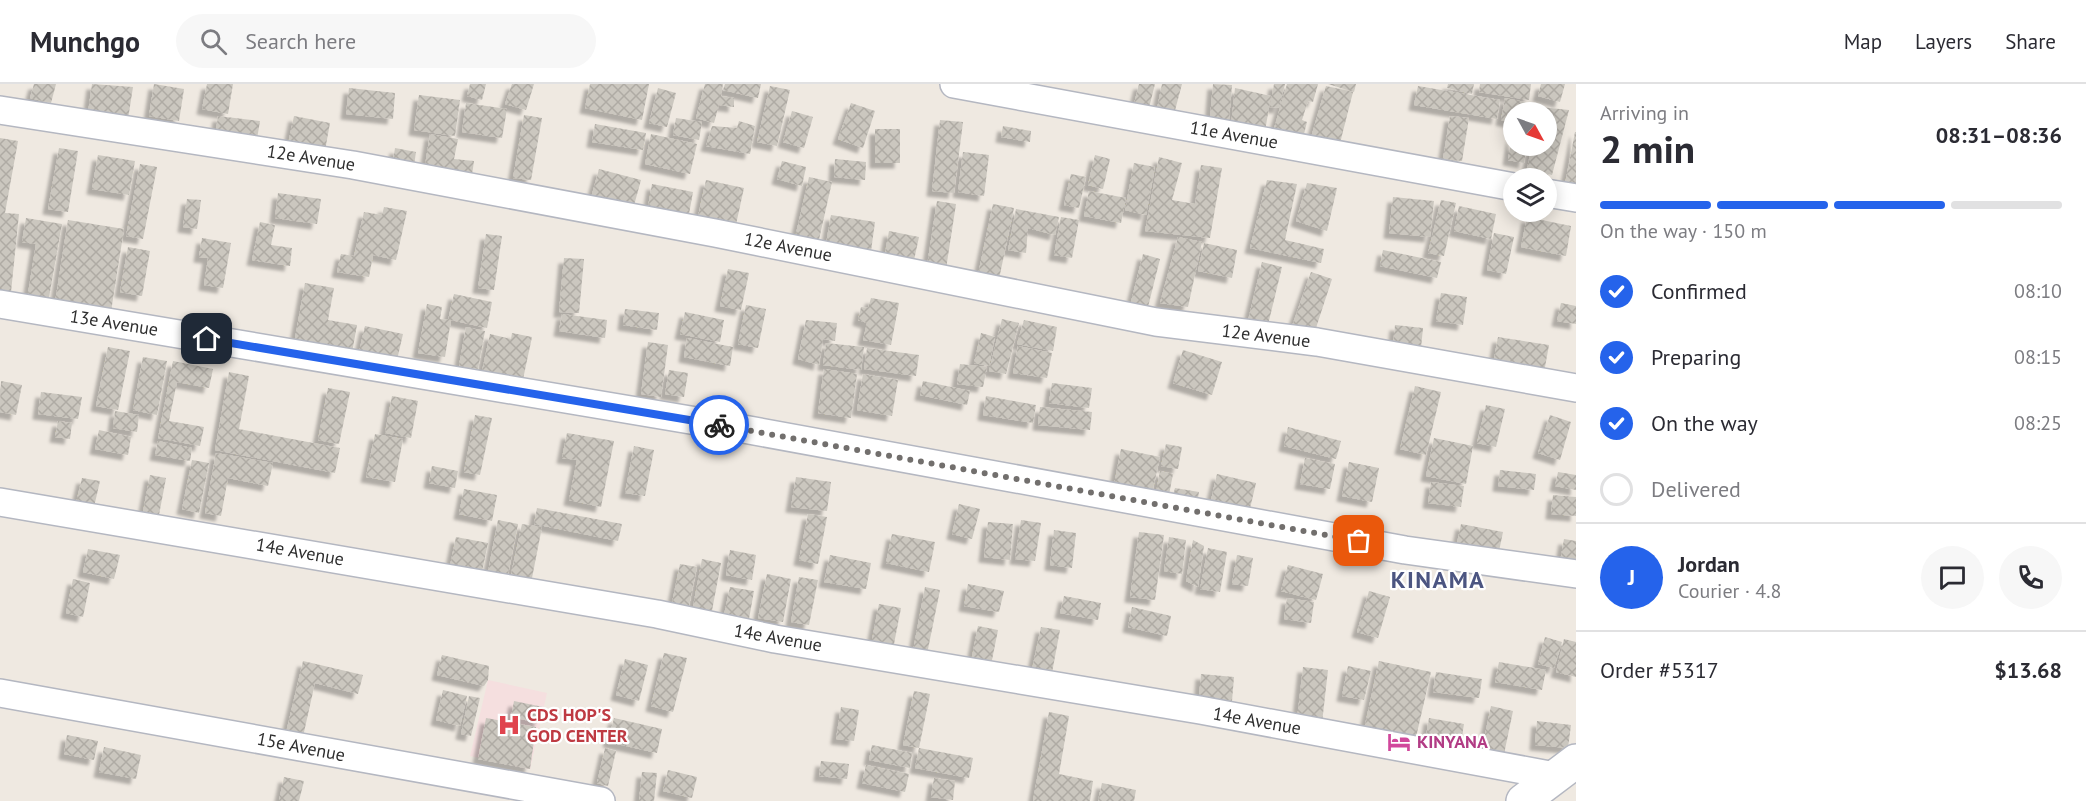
<!DOCTYPE html>
<meta charset="utf-8">
<style>
body{margin:0;font-family:"PT Sans",sans-serif;background:#f7f7f7;color:#2b2b33;height:100vh;display:flex;flex-direction:column;font-size:22px;white-space:nowrap}
*{box-sizing:border-box;margin:0}
p{font-size:20px;color:#7c7c81}
.icon{flex:none;width:33px;height:33px;fill:none;stroke:currentColor;stroke-width:2;stroke-linecap:round;stroke-linejoin:round}
.map{position:relative;flex:1;overflow:hidden}
.drawer{display:flex;flex-direction:column;background:#fff;width:510px}
.drawer>*{flex:none}
.needle{width:39px;rotate:130deg}
.tools{position:absolute;left:1503px;top:18px;display:grid;gap:12px}
.tools a{display:grid;place-items:center;width:54px;height:54px;border-radius:50%;background:#fff;box-shadow:0 3px 15px #0003;font-size:30px}
.pin{position:absolute;display:grid;place-items:center;width:51px;height:51px;color:#fff;margin:-26px;border-radius:12px;box-shadow:0 3px 9px #0006}
.courier{position:absolute;display:grid;place-items:center;width:60px;height:60px;margin:-30px;border:4px solid #2563eb;border-radius:50%;background:#fff;color:#222;box-shadow:0 2px 8px #0007}
.head em{font-style:normal;font-weight:700}
.head div{display:flex;flex-direction:column-reverse}
.head{display:flex;align-items:center;justify-content:space-between;height:102px;padding:0 24px}
h1{font-size:39px;font-weight:700;line-height:45px}
.bar{display:grid;grid-template-columns:repeat(4,1fr);gap:9px 6px;align-content:center;height:72px;padding:0 24px}
.bar i{height:8px;border-radius:4px;background:#e1e1e2}
.bar .active{background:#2563eb}
.bar p{grid-column:span 4}
.line{display:flex;align-items:center;gap:15px;padding:0 24px;border-top:2px solid #e1e1e2}
.line div{flex:1}
.round{display:grid;place-items:center;flex:none;width:63px;height:63px;border-radius:32px;background:#f7f7f7}
ol{padding:0 24px;list-style:none}
li{display:flex;align-items:center;gap:18px;height:66px}
li p{margin-inline-start:auto}
li .icon{padding:6px;border-radius:50%;background:#2563eb;color:#fff;stroke-width:4}
li:last-child{color:#7c7c81}
li i{width:33px;height:33px;border:3px solid #e1e1e2;border-radius:50%}
header{display:flex;align-items:center;gap:36px;box-sizing:border-box;height:84px;padding:0 30px;background:#fff;border-bottom:2px solid #e1e1e2}
header strong{font-size:28px}
nav{display:flex;gap:33px;margin-inline-start:auto;font-size:21px}
.search{width:420px;height:54px;background:#f7f7f7;display:flex;align-items:center;gap:15px;box-sizing:border-box;padding:0 21px;border-radius:33px;color:#7c7c81;font-size:22px}
main{display:flex;flex:1;min-height:0}
.map>svg:first-child{display:block}
</style>
<header>
<strong>Munchgo</strong>
<div class="search"><svg class="icon" aria-label="search" viewBox="0 0 24 24"><circle cx="10" cy="10" r="6"/><path d="M15 15l6 6"/></svg>Search here</div>
<nav><a>Map</a><a>Layers</a><a>Share</a></nav>
</header>
<main>
<div class="map">
<svg width="1576" height="717" viewBox="0 0 1576 717">
<defs>
<pattern id="building-cross-hatch" width="8" height="8" patternUnits="userSpaceOnUse" patternTransform="scale(1.5)"><rect width="8" height="8" fill="#cbc7bf"/><path d="M0 0l8 8M0 8l8-8" fill="none" stroke="#afaba4"/></pattern>
<filter id="shadow"><feDropShadow dx="-5.5" dy="5.5" stdDeviation="1.5" flood-color="#0004"/></filter>
</defs>
<rect width="100%" height="100%" fill="#efe9e1"/>
<path fill="#f5dfdf" d="M488,596L547,609L530,685L470,672Z"/>
<g fill="url(#building-cross-hatch)" filter="url(#shadow)">
<path d="M34,0H56L51,19L30,14Z"/>
<path d="M92,0L133,3L128,35L88,29Z"/>
<path d="M154,0L184,5L179,37L149,32Z"/>
<path d="M207,0H233L228,30L202,25Z"/>
<path d="M470,0H486L482,16L467,12Z"/>
<path d="M512,0H534L526,26L505,20Z"/>
<path d="M590,0H649L642,36L585,24Z"/>
<path d="M705,0H723L721,12L734,14V23L719,21L714,39L696,34Z"/>
<path d="M725,0H761L758,14L723,6Z"/>
<path d="M1139,0H1155L1148,28L1133,24Z"/>
<path d="M1162,0H1182L1173,34L1156,30Z"/>
<path d="M1213,0L1232,1L1229,36L1210,34Z"/>
<path d="M1274,0H1285L1279,24L1270,23Z"/>
<path d="M1287,0H1318L1313,18L1308,17L1302,36L1307,38L1303,54L1273,48Z"/>
<path d="M1328,0H1356L1354,8Z"/>
<path d="M1448,0H1474L1472,10L1447,4Z"/>
<path d="M1480,0H1531L1529,16L1479,8Z"/>
<path d="M1541,0H1565L1560,18L1538,12Z"/>
<path d="M770,2L790,6L777,62L757,58Z"/>
<path d="M1326,2L1353,8L1339,63L1310,57Z"/>
<path d="M1418,2L1500,16L1497,35L1414,21Z"/>
<path d="M349,4L395,9L393,35L346,30Z"/>
<path d="M658,4L676,9L667,43L649,39Z"/>
<path d="M1235,4L1271,12L1265,47L1231,42Z"/>
<path d="M419,11L460,16L455,52L414,46Z"/>
<path d="M1505,14L1525,18L1523,28H1514V39L1501,36Z"/>
<path d="M466,19L507,25L502,54L462,48Z"/>
<path d="M851,19L875,27L863,64L838,55Z"/>
<path d="M1541,23L1569,26L1552,91L1527,84L1532,62H1546V28H1540Z"/>
<path d="M792,27L813,33L804,64L783,58Z"/>
<path d="M524,31L542,34L531,96L513,94Z"/>
<path d="M218,32L260,37L256,61L215,55Z"/>
<path d="M294,32L330,39L324,72L287,65Z"/>
<path d="M1450,32L1469,34L1462,77L1443,75Z"/>
<path d="M676,34L702,38L699,56L673,51Z"/>
<path d="M940,36L963,38L954,109L932,107Z"/>
<path d="M739,37L755,42L750,70L706,62L712,42L737,44Z"/>
<path d="M595,40L646,49L643,66L592,58Z"/>
<path d="M1003,42L1031,47L1030,58L1001,53Z"/>
<rect x="875" y="45" width="25" height="34"/>
<path d="M1575,48H1576V102L1565,100Z"/>
<path d="M430,50L458,55L454,75L474,77L471,98L424,88Z"/>
<path d="M651,50L697,60L690,90L645,80Z"/>
<path d="M1512,51L1514,62H1527L1524,79L1508,76Z"/>
<path d="M0,54L18,57L5,129L19,130L10,218L0,217Z"/>
<path d="M59,64L78,67L68,128L48,125Z"/>
<path d="M395,64L416,68L413,88L392,84Z"/>
<path d="M963,68L989,71L984,112L958,108Z"/>
<path d="M98,71L135,77L129,111L92,105Z"/>
<path d="M1095,71L1110,75L1103,105L1088,101Z"/>
<path d="M1159,73L1182,79L1172,116L1195,120L1201,81L1222,84L1210,154L1145,147Z"/>
<path d="M835,75L866,78L865,96L834,93Z"/>
<path d="M782,77L806,83L802,102L777,95Z"/>
<path d="M1134,79L1155,83L1146,131L1125,126Z"/>
<path d="M140,80L157,83L143,155L126,152Z"/>
<path d="M599,85L641,96L633,125L591,114Z"/>
<path d="M1071,90L1086,93L1079,124L1064,121Z"/>
<path d="M809,93L832,98L818,160L795,154Z"/>
<path d="M706,96L744,104L735,145L697,137Z"/>
<path d="M1267,96L1297,100L1285,156L1324,165L1321,179L1250,164Z"/>
<path d="M1307,99L1337,104L1327,147L1296,137Z"/>
<path d="M652,100L693,108L689,130L648,123Z"/>
<path d="M1089,107L1126,114L1121,139L1084,132Z"/>
<path d="M278,109L321,115L317,140L275,134Z"/>
<path d="M1393,113L1434,117L1430,153L1389,149Z"/>
<path d="M187,115L201,116L197,145L183,143Z"/>
<path d="M1441,116L1456,119L1444,172L1428,169Z"/>
<path d="M937,117L956,120L946,185L927,182Z"/>
<path d="M993,120L1014,124L999,195L978,191Z"/>
<path d="M1459,122L1496,130L1491,155L1454,147Z"/>
<path d="M384,123L407,127L396,176L373,171L369,193L337,188L341,170L354,172L364,128L382,131Z"/>
<path d="M1016,125L1059,133L1055,151L1028,144L1026,169L1008,166Z"/>
<path d="M831,131L875,138L871,167L826,160Z"/>
<path d="M1061,133L1079,136L1072,174L1054,171Z"/>
<path d="M1527,133L1571,142L1566,172L1521,163Z"/>
<path d="M26,134L62,140L47,225L26,222L36,160L22,158Z"/>
<path d="M68,136L124,145L110,234L54,225Z"/>
<path d="M260,138L275,141L271,161L292,164L290,182L252,176Z"/>
<path d="M889,147L919,153L913,181L884,175Z"/>
<path d="M1494,149L1514,153L1506,190L1487,186Z"/>
<path d="M486,150L502,152L494,206L478,204Z"/>
<path d="M1178,153L1202,158L1188,223L1160,219Z"/>
<path d="M202,154L231,159L223,204L204,201L208,174L199,173Z"/>
<path d="M1204,159L1237,166L1232,194L1198,187Z"/>
<path d="M128,163L150,167L142,212L120,208Z"/>
<path d="M1383,166L1441,178L1437,194L1380,182Z"/>
<path d="M1143,170L1160,175L1148,223L1131,218Z"/>
<path d="M564,174L584,175L579,229L559,228Z"/>
<path d="M1262,178L1282,183L1266,249L1246,245Z"/>
<path d="M728,185L749,189L741,226L720,222Z"/>
<path d="M1311,188L1332,195L1313,253L1291,245Z"/>
<path d="M305,199L334,204L328,236L357,241L352,269L294,260Z"/>
<path d="M1441,209L1467,213L1463,241L1436,237Z"/>
<path d="M454,210L492,218L487,244L451,236L445,273L418,269L427,220L442,223L440,235L448,236Z"/>
<path d="M871,214L899,219L891,261L863,256L867,239L858,236L861,223L868,224Z"/>
<path d="M1561,219L1576,222V240L1557,237Z"/>
<path d="M746,221L766,225L758,264L738,260Z"/>
<path d="M625,225L659,229L657,246L623,241Z"/>
<path d="M685,228L724,236L720,258L680,250Z"/>
<path d="M562,230L607,236L605,254L559,247Z"/>
<path d="M1002,235L1019,239L1006,290L989,287Z"/>
<path d="M806,236L837,239L835,257L823,255L819,281L798,275Z"/>
<path d="M1024,236L1057,243L1053,267L1017,260Z"/>
<path d="M1395,241L1423,244L1421,264L1393,262Z"/>
<path d="M365,242L403,250L397,276L359,268Z"/>
<path d="M466,243L485,247L478,285L459,282Z"/>
<path d="M512,249L532,253L522,300L503,291L482,287L490,250L511,255Z"/>
<path d="M981,249L995,253L989,282L974,279Z"/>
<path d="M1498,253L1549,261L1543,294L1492,286Z"/>
<path d="M687,254L733,263L730,282L684,273Z"/>
<path d="M648,258L668,261L661,313L641,310Z"/>
<path d="M826,259L864,263L861,286L823,281Z"/>
<path d="M1018,262L1052,269L1047,294L1013,289Z"/>
<path d="M108,263L130,267L118,326L96,322Z"/>
<path d="M867,264L919,271L916,292L864,285Z"/>
<path d="M1183,266L1222,278L1212,311L1173,299Z"/>
<path d="M143,273L167,277L157,331L133,326Z"/>
<path d="M173,277L213,285L209,304L177,298L169,337L204,343L200,362L158,354Z"/>
<path d="M960,280L987,283L983,303L957,300Z"/>
<path d="M824,285L857,290L851,334L818,329Z"/>
<path d="M669,286L688,289L684,313L665,310Z"/>
<path d="M229,288L249,292L239,345L340,364L335,389L215,366Z"/>
<path d="M863,290L898,296L892,332L857,326Z"/>
<path d="M1,297L22,301L16,331L0,328Z"/>
<path d="M923,297L970,307L967,321L920,311Z"/>
<path d="M1052,299L1092,304L1089,324L1049,319Z"/>
<path d="M1415,302L1441,308L1426,371L1400,365Z"/>
<path d="M328,304L350,308L339,360L318,356Z"/>
<path d="M41,308L82,313L78,335L38,330Z"/>
<path d="M392,312L418,317L411,354L385,349Z"/>
<path d="M986,312L1036,321L1033,339L983,331Z"/>
<path d="M1486,321L1505,325L1496,363L1477,359Z"/>
<path d="M1040,323L1092,328L1090,346L1038,341Z"/>
<path d="M115,327L139,331L137,348L113,344Z"/>
<path d="M475,331L492,334L480,391L464,388Z"/>
<path d="M1550,331L1571,338L1560,376L1538,369Z"/>
<path d="M58,337L72,339L70,355L55,353Z"/>
<path d="M1288,343L1341,357L1336,375L1284,362Z"/>
<path d="M99,346L131,353L128,371L95,365Z"/>
<path d="M567,349L614,357L601,423L569,416L577,376L562,374Z"/>
<path d="M375,350L403,355L395,398L366,393Z"/>
<path d="M1434,354L1473,362L1466,400L1426,392Z"/>
<path d="M158,357L192,364L190,377L155,371Z"/>
<path d="M1166,360L1182,363L1178,385L1161,382Z"/>
<path d="M634,362L654,366L645,412L625,409Z"/>
<path d="M1121,365L1160,373L1151,414L1113,406Z"/>
<path d="M216,369L273,379L268,402L228,394L221,432L205,429Z"/>
<path d="M1305,374L1335,380L1330,405L1300,400Z"/>
<path d="M192,376L209,379L199,429L182,425Z"/>
<path d="M1349,378L1379,384L1372,418L1342,412Z"/>
<path d="M432,382L458,387L455,404L429,399Z"/>
<path d="M1500,386L1536,390L1534,406L1498,402Z"/>
<path d="M1160,387L1173,390L1168,416L1155,414Z"/>
<path d="M1558,388L1576,391V406L1555,402Z"/>
<path d="M1217,390L1256,399L1248,433L1209,425Z"/>
<path d="M150,391L166,394L159,431L143,428Z"/>
<path d="M796,393L831,398L827,427L791,423Z"/>
<path d="M82,394L100,397L94,423L76,419Z"/>
<path d="M1431,398L1464,402L1461,423L1428,419Z"/>
<path d="M1175,404L1199,408L1196,425L1171,420Z"/>
<path d="M464,405L497,411L492,437L459,430Z"/>
<path d="M1553,411L1576,413V432L1551,430Z"/>
<path d="M959,420L980,425L972,455L952,450Z"/>
<path d="M537,424L622,440L618,457L534,440Z"/>
<path d="M808,430L827,433L818,480L799,476Z"/>
<path d="M498,436L518,440L507,496L487,493Z"/>
<path d="M1021,436L1041,439L1035,477L1015,475Z"/>
<path d="M988,438L1013,440L1010,476L984,473Z"/>
<path d="M522,440L542,443L532,494L511,490Z"/>
<path d="M1461,440L1503,448L1497,477L1455,469Z"/>
<path d="M1054,446L1076,449L1072,484L1050,481Z"/>
<path d="M1139,448L1164,451L1155,516L1130,513Z"/>
<path d="M892,450L935,458L929,488L886,479Z"/>
<path d="M456,453L488,459L482,488L450,482Z"/>
<path d="M1169,453L1186,456L1182,490L1164,487Z"/>
<path d="M1564,455L1576,457V487L1559,484Z"/>
<path d="M1193,456L1204,462L1198,503L1186,497Z"/>
<path d="M1208,464L1227,468L1220,508L1200,505Z"/>
<path d="M88,465L120,471L114,495L83,488Z"/>
<path d="M730,466L756,471L752,496L726,491Z"/>
<path d="M830,471L871,479L866,505L824,498Z"/>
<path d="M1237,471L1253,474L1248,502L1232,500Z"/>
<path d="M702,475L721,479L711,532L692,528Z"/>
<path d="M680,480L697,483L689,522L672,519Z"/>
<path d="M1288,481L1323,490L1316,516L1281,507Z"/>
<path d="M767,490L791,495L783,538L758,534Z"/>
<path d="M799,493L818,496L809,541L791,538Z"/>
<path d="M73,495L90,499L83,533L66,529Z"/>
<path d="M968,500L1004,507L999,528L964,522Z"/>
<path d="M730,503L754,507L749,535L724,531Z"/>
<path d="M925,503L940,506L927,570L913,567Z"/>
<path d="M1369,507L1390,513L1378,554L1357,548Z"/>
<path d="M1064,512L1101,519L1098,536L1060,529Z"/>
<path d="M1287,514L1314,518L1311,539L1284,535Z"/>
<path d="M879,520L901,524L893,565L871,561Z"/>
<path d="M1132,523L1171,532L1167,552L1128,543Z"/>
<path d="M978,542L998,546L990,586L970,583Z"/>
<path d="M1041,543L1060,546L1051,594L1031,590Z"/>
<path d="M1545,553L1562,558L1554,584L1538,580Z"/>
<path d="M1564,555L1576,558V593L1556,588Z"/>
<path d="M664,569L687,574L673,628L651,622Z"/>
<path d="M442,571L489,582L488,596L484,602L437,591Z"/>
<path d="M625,575L648,581L639,617L616,611Z"/>
<path d="M303,577L363,591L358,610L315,599L302,657L285,653Z"/>
<path d="M1379,577L1431,588L1414,662L1363,650Z"/>
<path d="M1499,578L1546,586L1542,606L1495,598Z"/>
<path d="M1348,582L1371,587L1364,616L1342,612Z"/>
<path d="M1303,583L1328,586L1322,639L1297,636Z"/>
<path d="M1436,588L1482,595L1479,614L1433,608Z"/>
<path d="M1201,590L1234,593L1232,617L1199,614Z"/>
<path d="M443,606L467,612L460,642L436,636Z"/>
<path d="M914,607L930,610L919,664L903,661Z"/>
<path d="M469,612L480,614L471,652L461,650Z"/>
<path d="M514,617L543,623L539,639L511,633Z"/>
<path d="M1491,622L1513,627L1503,675L1481,670Z"/>
<path d="M841,623L859,626L854,657L836,655Z"/>
<path d="M1049,628L1069,632L1059,690L1093,697L1090,717H1033Z"/>
<path d="M486,634L536,643L530,685L478,675Z"/>
<path d="M614,634L662,645L657,669L608,658Z"/>
<path d="M1429,634L1464,640L1459,670L1424,665Z"/>
<path d="M1537,637L1571,641L1568,664L1535,661Z"/>
<path d="M67,651L98,657L94,676L64,670Z"/>
<path d="M872,661L912,669L910,684L869,676Z"/>
<path d="M104,663L141,671L136,695L99,688Z"/>
<path d="M605,664L616,667L608,702L597,699Z"/>
<path d="M919,664L973,674L969,694L915,684Z"/>
<path d="M821,677L849,680L847,695L819,692Z"/>
<path d="M866,681L909,690L905,708L862,699Z"/>
<path d="M668,686L697,693L692,714L663,707Z"/>
<path d="M642,688L657,689L654,717H639Z"/>
<path d="M284,693L304,697L299,717H279Z"/>
<path d="M934,694L955,697L953,716L931,713Z"/>
<path d="M1102,699L1136,706L1134,717H1098Z"/>
</g>
<g fill="none" stroke-linecap="round" stroke-linejoin="round">
<g stroke="#b4b7c1" stroke-width="30">
<g id="street">
<path d="M954,0L1514,103"/>
<path d="M0,26L353,81L715,149L1156,238L1317,258L1576,304"/>
<path d="M1546,109L1576,114"/>
<path d="M0,220L738,344L1405,466L1576,490"/>
<path d="M0,418L657,530L775,555L1200,626L1555,692"/>
<path d="M0,609L601,717"/>
</g>
</g>
<g stroke="#b4b7c1" stroke-width="36">
<path id="secondary" d="M1523,717L1576,677"/>
</g>
<use href="#street" stroke="#fff" stroke-width="27"/>
<use href="#secondary" stroke="#fff" stroke-width="33"/>
</g>
<g fill="none" stroke-linecap="round" stroke-linejoin="round">
<path stroke="#726f6d" stroke-width="6" stroke-dasharray="0 10.8" d="M719,341L1359,457"/>
<path stroke="#2563eb" stroke-width="8" d="M207,255L719,341"/>
</g>
<defs>
<g id="hospital-bare" transform="scale(1.8)"><path d="M-5-5h3v3.5h4V-5h3V5h-3V1.5h-4V5h-3Z" fill="#e0444e" stroke="#fff" stroke-width="2.5" paint-order="stroke"/></g>
<g id="hotel-bare" transform="scale(1.8)"><path d="M-6-4.5h1.5V1H6V5H4.5V3h-9V5H-6ZM-4 0a1.8 1.8 0 1 1 3.6 0ZM.5 0V-2.5h3Q6-2.5 6 0Z" fill="#d1479c" stroke="#fff" stroke-width="2.5" paint-order="stroke"/></g>
</defs>
<g fill-rule="evenodd">
<use href="#hospital-bare" x="509" y="641"/>
<use href="#hotel-bare" x="1399" y="658"/>
</g>
<g text-anchor="middle" stroke-width="4.5" stroke-linejoin="round" paint-order="stroke">
<g font-size="18" fill="#2e2e2e" stroke="#fff">
<text transform="translate(1234 51) rotate(10)" y="6">11e Avenue</text>
<text transform="translate(311 74) rotate(9)" y="6">12e Avenue</text>
<text transform="translate(788 163) rotate(11)" y="6">12e Avenue</text>
<text transform="translate(114 239) rotate(9)" y="6">13e Avenue</text>
<text transform="translate(1266 252) rotate(7)" y="6">12e Avenue</text>
<text transform="translate(300 468) rotate(10)" y="6">14e Avenue</text>
<text transform="translate(778 554) rotate(10)" y="6">14e Avenue</text>
<text transform="translate(1257 637) rotate(10)" y="6">14e Avenue</text>
<text transform="translate(301 663) rotate(11)" y="6">15e Avenue</text>
</g>
<g font-size="18" font-weight="bold" fill="#be3a42" stroke="#fff" text-anchor="start">
<text x="527" y="637">CDS HOP'S<tspan x="527" dy="21">GOD CENTER</tspan></text>
</g>
<g font-size="18" font-weight="bold" fill="#b23c85" stroke="#fff" text-anchor="start">
<text x="1417" y="664">KINYANA</text>
</g>
<g font-size="24" font-weight="bold" letter-spacing="1.5" fill="#4c5581" stroke="#fff">
<text x="1438" y="504">KINAMA</text>
</g>
</g>
</svg>
<div class="tools">
<a><svg class="needle" viewBox="-14 -14 28 28"><path d="M0-13l5 13h-10z" fill="#e53935"/><path d="M0 13l5-13h-10z" fill="#7c7c81"/></svg></a>
<a><svg class="icon" aria-label="layers" viewBox="0 0 24 24"><path d="M12 4l9 5-9 5-9-5zM3 14l9 5 9-5"/></svg></a>
</div>
<div class="pin" style="left:1359px;top:457px;background:#ea580c"><svg class="icon" aria-label="bag" viewBox="0 0 24 24"><path d="M5 8h14l-1 12H6zM9 8a3 3 0 0 1 6 0"/></svg></div>
<div class="pin" style="left:207px;top:255px;background:#1f2937"><svg class="icon" aria-label="home" viewBox="0 0 24 24"><path d="M3 11l9-7 9 7M6 9v11h12V9"/></svg></div>
<div class="courier" style="left:719px;top:341px"><svg class="icon" aria-label="bike" viewBox="0 0 24 24"><circle cx="6" cy="16" r="4"/><circle cx="18" cy="16" r="4"/><path d="M6 16l4-8h5l3 8M10 8l3 8H6M13 5h3"/></svg></div>
</div>
<section class="drawer">
<div class="head"><div><h1>2 min</h1><p>Arriving in</p></div><em>08:31–08:36</em></div>
<div class="bar"><i class="active"></i><i class="active"></i><i class="active"></i><i></i><p>On the way · 150 m</p></div>
<ol>
<li><svg class="icon" aria-label="check" viewBox="0 0 24 24"><path d="M5 12l5 5 9-10"/></svg>Confirmed<p>08:10</p></li>
<li><svg class="icon" aria-label="check" viewBox="0 0 24 24"><path d="M5 12l5 5 9-10"/></svg>Preparing<p>08:15</p></li>
<li><svg class="icon" aria-label="check" viewBox="0 0 24 24"><path d="M5 12l5 5 9-10"/></svg>On the way<p>08:25</p></li>
<li><i></i>Delivered</li>
</ol>
<div class="line" style="height:108px"><b class="round" style="background:#2563eb;color:#fff">J</b><div><b>Jordan</b><p>Courier · 4.8</p></div><a class="round"><svg class="icon" aria-label="chat" viewBox="0 0 24 24"><path d="M4 5h16v11H9l-5 4z"/></svg></a><a class="round"><svg class="icon" aria-label="phone" viewBox="0 0 24 24"><path d="M5 4h4l2 5-3 2q2 4 5 5l2-3 5 2v4C11 20 4 13 5 4z"/></svg></a></div>
<div class="line" style="height:78px"><div>Order #5317</div><b>$13.68</b></div>
</section>
</main>
